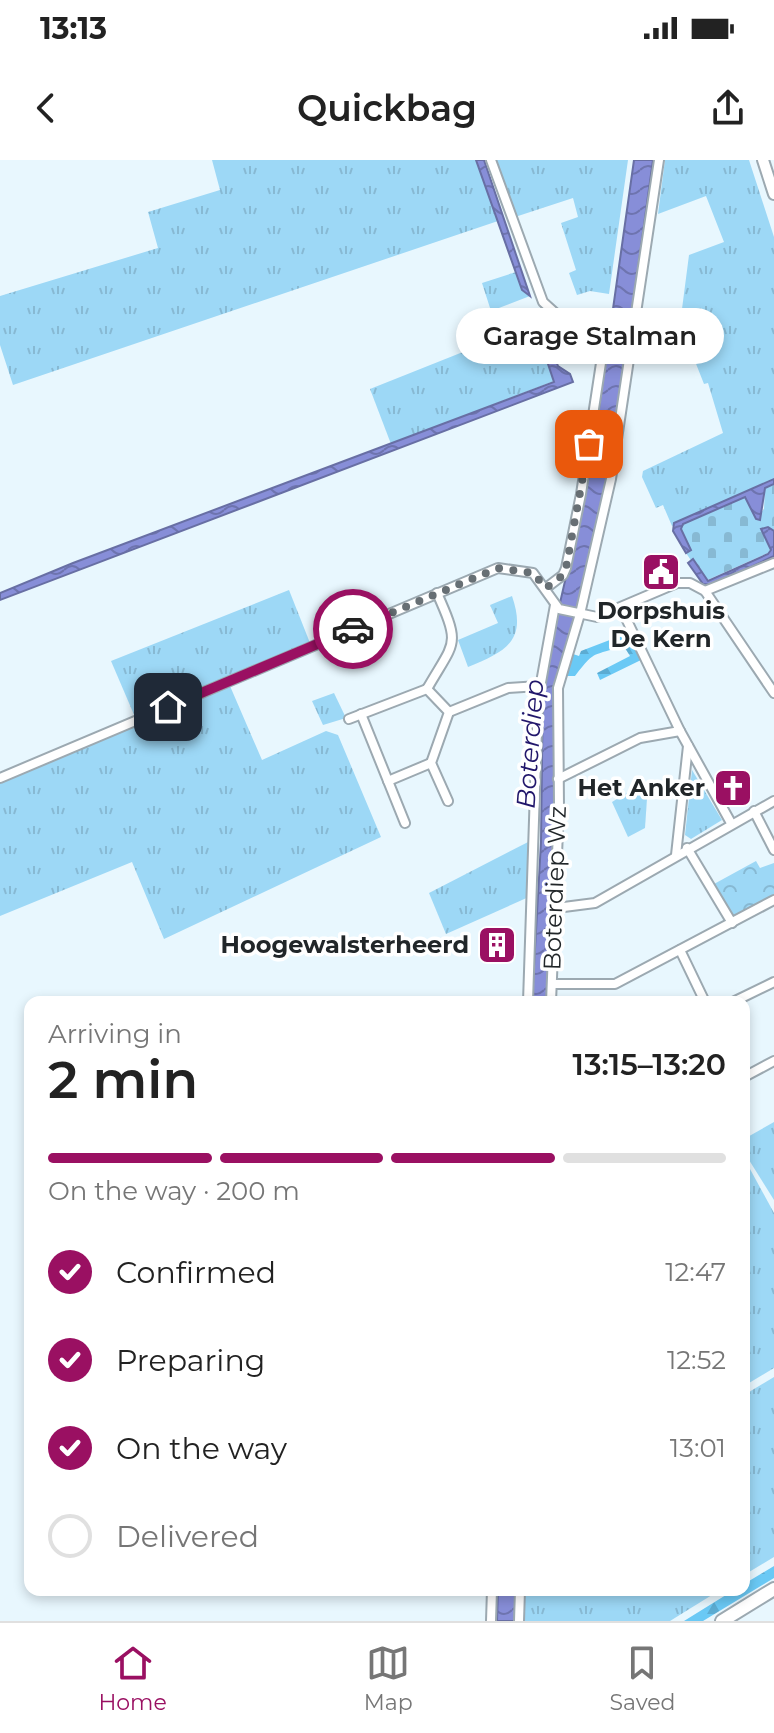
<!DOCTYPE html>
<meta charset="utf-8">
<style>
body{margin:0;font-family:Montserrat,sans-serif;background:#f2f2f2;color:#222;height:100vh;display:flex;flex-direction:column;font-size:30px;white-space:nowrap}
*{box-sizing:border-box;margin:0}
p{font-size:26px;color:#767676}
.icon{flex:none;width:44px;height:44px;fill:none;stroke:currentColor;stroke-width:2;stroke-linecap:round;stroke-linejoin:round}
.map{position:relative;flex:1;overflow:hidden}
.drawer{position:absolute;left:24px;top:836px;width:726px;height:600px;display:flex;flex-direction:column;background:#fff;border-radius:16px;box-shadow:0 4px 12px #0003}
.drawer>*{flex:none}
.pin{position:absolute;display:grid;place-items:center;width:68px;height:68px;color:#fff;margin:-34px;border-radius:16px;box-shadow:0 4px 12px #0006}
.courier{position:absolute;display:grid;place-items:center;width:80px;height:80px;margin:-40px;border:6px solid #9a1062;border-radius:50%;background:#fff;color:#222;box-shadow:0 2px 10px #0007}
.bubble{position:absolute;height:56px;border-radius:28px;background:#fff;box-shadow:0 4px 12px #0003;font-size:26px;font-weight:600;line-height:56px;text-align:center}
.summary em{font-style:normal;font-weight:600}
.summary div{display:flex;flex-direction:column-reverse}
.summary{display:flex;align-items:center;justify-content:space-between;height:136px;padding:0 24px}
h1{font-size:52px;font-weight:600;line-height:60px}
.bar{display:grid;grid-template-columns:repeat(4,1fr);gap:12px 8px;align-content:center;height:96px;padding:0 24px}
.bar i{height:10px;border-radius:6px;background:#e0e0e0}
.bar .selected{background:#9a1062}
.bar p{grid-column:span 4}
ol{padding:0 24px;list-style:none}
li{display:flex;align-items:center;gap:24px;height:88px}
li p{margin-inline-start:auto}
li .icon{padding:8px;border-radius:50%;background:#9a1062;color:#fff;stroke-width:4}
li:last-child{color:#767676}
li i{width:44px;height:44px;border:4px solid #e0e0e0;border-radius:50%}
.status{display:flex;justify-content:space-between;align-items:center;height:56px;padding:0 40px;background:#fff;direction:ltr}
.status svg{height:22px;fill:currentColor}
header{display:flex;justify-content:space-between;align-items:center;height:104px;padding:0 24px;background:#fff;font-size:36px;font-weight:600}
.tab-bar{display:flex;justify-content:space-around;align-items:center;height:112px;border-top:2px solid #e0e0e0;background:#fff;font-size:22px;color:#767676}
.tab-bar a{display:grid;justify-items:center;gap:4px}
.tab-bar .selected{color:#9a1062}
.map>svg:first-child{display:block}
</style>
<div class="status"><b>13:13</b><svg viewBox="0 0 49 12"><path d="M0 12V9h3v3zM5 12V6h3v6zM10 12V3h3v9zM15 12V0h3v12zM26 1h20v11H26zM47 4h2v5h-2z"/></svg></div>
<header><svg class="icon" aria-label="back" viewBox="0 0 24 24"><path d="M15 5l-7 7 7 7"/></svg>Quickbag<svg class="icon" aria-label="share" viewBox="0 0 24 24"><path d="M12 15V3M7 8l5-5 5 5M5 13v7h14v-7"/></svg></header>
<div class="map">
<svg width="774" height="1461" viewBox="0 0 774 1461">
<defs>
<pattern id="grass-tufts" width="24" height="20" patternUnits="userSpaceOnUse" patternTransform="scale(2)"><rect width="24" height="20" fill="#9dd8f6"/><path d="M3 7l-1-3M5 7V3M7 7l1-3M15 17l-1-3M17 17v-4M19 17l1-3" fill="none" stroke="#87b9d3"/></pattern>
<pattern id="forest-firs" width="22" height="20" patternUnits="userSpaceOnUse" patternTransform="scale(2)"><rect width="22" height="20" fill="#6ac9f5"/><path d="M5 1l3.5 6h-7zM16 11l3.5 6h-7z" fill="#5cacd2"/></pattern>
<pattern id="cemetery-stones" width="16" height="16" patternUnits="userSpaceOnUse" patternTransform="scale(2)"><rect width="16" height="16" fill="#9dd8f6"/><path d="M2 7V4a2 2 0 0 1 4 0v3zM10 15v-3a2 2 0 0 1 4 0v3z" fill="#87b9d3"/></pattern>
<pattern id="park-crowns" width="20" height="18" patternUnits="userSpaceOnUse" patternTransform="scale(2)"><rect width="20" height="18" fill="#9dd8f6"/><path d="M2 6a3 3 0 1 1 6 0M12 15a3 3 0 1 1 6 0" fill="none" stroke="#87b9d3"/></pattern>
<pattern id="water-waves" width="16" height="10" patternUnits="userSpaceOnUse" patternTransform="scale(2)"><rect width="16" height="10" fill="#878ed8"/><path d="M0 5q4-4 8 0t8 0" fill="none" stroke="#6e74af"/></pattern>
</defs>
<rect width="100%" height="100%" fill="#e8f7fe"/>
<g fill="url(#grass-tufts)">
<path d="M212,0H476L498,61L13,225L0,185V136L158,88L148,52L220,30Z"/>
<path d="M494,0H628L609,134L590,131L577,135L569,113L576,110L561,63L578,57L573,38L515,57Z"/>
<path d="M665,0H749L774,77V319L672,366L663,345L656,348L642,317L643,311L723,273L708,223L704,224L685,176L679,172L689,95L724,82L706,36L658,54Z"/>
<path d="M516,112L522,130L530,136L491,151L482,123Z"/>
<path d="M536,163L554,221L391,284L370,229Z"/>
<path d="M289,430L310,483L135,557L111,501Z"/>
<path d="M512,436C528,482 504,492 468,507L458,480L498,463L490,445Z"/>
<path d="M230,526L262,600L326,571L338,575L381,677L164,779L132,702L0,756V622Z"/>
<path d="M334,533L346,558L323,565L312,541Z"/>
<path d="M692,610L722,660L691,679L685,675Z"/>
<path d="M641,624H648L645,668L628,677L612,642Z"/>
<path d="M532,680L531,736L446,774L429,733Z"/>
<path d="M774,962V1040L744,992V979Z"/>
<path d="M744,998L774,1053V1208L744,1226Z"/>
<path d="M774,1217V1397L744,1415V1235Z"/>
<path d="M522,1430H720L670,1461H521Z"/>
</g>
<g fill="url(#forest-firs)">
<path d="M628,473L641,500L600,520L597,513L630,496L623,485C593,498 597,487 575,516H567L573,494L579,496L581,491Z"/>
<path d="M774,1406V1418L703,1461H684L734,1430H744V1424Z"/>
</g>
<path fill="url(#cemetery-stones)" d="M774,324V371L768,367L770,392L705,421L686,393L690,390L681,369L683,364L745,337L756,359L764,349L765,328Z"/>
<path fill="url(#park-crowns)" d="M756,701L760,708L774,703V734L733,757L714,724Z"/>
<g fill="url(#water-waves)" stroke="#686fa4" stroke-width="2">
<path d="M476,0H484L530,136L522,130Z"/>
<path d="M634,0H653L614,281L600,359L559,515L548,842H532L541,682L543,517L590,312Z"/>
<path d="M537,159L541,160L558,206L570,214L573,222L0,440V433L73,403L554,222L535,165Z"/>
<path d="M774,319V324L765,328L760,360L756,359L745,337L683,364L681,369L691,390L686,393L673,371L674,363Z"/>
<path d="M768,367L774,371V396L713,425L703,424L688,403L693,399L708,421L768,394L771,390L761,369Z"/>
<path d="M498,1430H515V1461H497Z"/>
</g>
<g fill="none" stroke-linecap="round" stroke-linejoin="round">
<g stroke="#9ca9b1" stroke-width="12">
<g id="minor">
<path d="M491,0L543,142L594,188L601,203L581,334L566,408L563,415L546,428"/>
<path d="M705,431L774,403"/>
<path d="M621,448L680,571L731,663"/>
<path d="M427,529L449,552L431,603L448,641"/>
<path d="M427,529C455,480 461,487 437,433"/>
<path d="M449,552L508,528L539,526"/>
<path d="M361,554L405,663"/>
<path d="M349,559L427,529"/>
<path d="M0,618L498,408L533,413L559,449L597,457L677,423H690L705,431L774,533"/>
<path d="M558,619L640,578L680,571"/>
<path d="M388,621L431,603"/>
<path d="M754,651L774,690"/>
<path d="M687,688L732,763"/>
<path d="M676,695L688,586"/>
<path d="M556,748L595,743L774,641"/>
<path d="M680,790L705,842"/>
<path d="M552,824H615L774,740"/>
<path d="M528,842L538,539L555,445"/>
<path d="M551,842L559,646L558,528L580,454L611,319L659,0"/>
<path d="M733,842L774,822"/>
<path d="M744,917L774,901"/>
<path d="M491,1461L492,1430"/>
<path d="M519,1461L520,1430"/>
</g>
</g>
<g stroke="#9ca9b1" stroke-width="14">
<path id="major" d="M763,0L774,34"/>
</g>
<g stroke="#9ca9b1" stroke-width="16">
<path id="highway" d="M722,1461L774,1429"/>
</g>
<use href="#minor" stroke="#fff" stroke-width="8"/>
<use href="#major" stroke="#fff" stroke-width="10"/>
<use href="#highway" stroke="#fff" stroke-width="12"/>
</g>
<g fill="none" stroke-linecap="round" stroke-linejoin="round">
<path stroke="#676f74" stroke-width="8" stroke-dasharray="0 14.4" d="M353,469L498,408L533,413L546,428L563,415L566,408L589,284"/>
<path stroke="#9a1062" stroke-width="10" d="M168,547L353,469"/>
</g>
<defs>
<g id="civic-square" transform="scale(2)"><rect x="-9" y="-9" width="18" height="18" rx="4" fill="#9a1062" stroke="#fff"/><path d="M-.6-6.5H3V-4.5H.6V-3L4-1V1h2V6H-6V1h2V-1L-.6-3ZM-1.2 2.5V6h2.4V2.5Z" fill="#fff"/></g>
<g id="church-square" transform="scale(2)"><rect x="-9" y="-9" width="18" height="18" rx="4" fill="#9a1062" stroke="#fff"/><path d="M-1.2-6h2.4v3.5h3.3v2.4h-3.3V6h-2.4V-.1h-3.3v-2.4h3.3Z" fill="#fff"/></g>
<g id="building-square" transform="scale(2)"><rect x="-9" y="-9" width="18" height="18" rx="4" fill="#9a1062" stroke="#fff"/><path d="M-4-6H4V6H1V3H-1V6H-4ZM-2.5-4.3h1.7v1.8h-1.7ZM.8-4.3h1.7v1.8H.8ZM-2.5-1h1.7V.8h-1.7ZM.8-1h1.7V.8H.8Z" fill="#fff"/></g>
</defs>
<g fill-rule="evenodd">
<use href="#civic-square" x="661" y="412"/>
<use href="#church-square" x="733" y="628"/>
<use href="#building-square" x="497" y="785"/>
</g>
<g text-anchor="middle" stroke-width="7" stroke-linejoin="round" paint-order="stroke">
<g font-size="24" font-weight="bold" fill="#212629" stroke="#fff" text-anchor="end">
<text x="661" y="459" text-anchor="middle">Dorpshuis<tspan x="661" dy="28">De Kern</tspan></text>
<text x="705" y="636">Het Anker</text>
<text x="469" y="793">Hoogewalsterheerd</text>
</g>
<g font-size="24" fill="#212629" stroke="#fff">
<text transform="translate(555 728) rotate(-88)" y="8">Boterdiep Wz</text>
</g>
<g font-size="26" font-style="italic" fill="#21166b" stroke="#fff">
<text transform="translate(530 584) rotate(-86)" y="9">Boterdiep</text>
</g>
</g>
</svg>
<div class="pin" style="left:589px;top:284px;background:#ea580c"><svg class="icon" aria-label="bag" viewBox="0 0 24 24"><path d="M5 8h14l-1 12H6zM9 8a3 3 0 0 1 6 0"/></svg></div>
<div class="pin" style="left:168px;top:547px;background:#1f2937"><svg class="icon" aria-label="home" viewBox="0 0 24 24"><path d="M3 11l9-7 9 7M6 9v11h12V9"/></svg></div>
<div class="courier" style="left:353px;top:469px"><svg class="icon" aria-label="car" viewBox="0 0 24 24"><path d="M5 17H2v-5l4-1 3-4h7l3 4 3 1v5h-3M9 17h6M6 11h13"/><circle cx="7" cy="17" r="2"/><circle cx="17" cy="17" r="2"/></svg></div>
<div class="bubble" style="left:456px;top:148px;width:268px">Garage Stalman</div>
<section class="drawer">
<div class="summary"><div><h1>2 min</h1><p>Arriving in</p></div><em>13:15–13:20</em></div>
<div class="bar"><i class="selected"></i><i class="selected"></i><i class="selected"></i><i></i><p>On the way · 200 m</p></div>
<ol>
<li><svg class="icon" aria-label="check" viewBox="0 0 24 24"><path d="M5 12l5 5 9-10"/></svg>Confirmed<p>12:47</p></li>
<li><svg class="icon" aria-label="check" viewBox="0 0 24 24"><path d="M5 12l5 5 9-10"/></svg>Preparing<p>12:52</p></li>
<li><svg class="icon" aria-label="check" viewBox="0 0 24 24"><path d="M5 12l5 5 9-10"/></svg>On the way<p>13:01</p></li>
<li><i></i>Delivered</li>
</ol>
</section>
</div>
<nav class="tab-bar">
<a class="selected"><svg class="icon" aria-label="home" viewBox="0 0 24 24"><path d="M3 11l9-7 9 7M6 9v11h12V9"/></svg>Home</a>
<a><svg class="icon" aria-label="map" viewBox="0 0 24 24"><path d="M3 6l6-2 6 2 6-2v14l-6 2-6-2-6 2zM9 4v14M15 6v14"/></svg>Map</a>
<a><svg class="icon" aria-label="saved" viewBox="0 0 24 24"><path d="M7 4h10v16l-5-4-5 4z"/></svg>Saved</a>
</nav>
